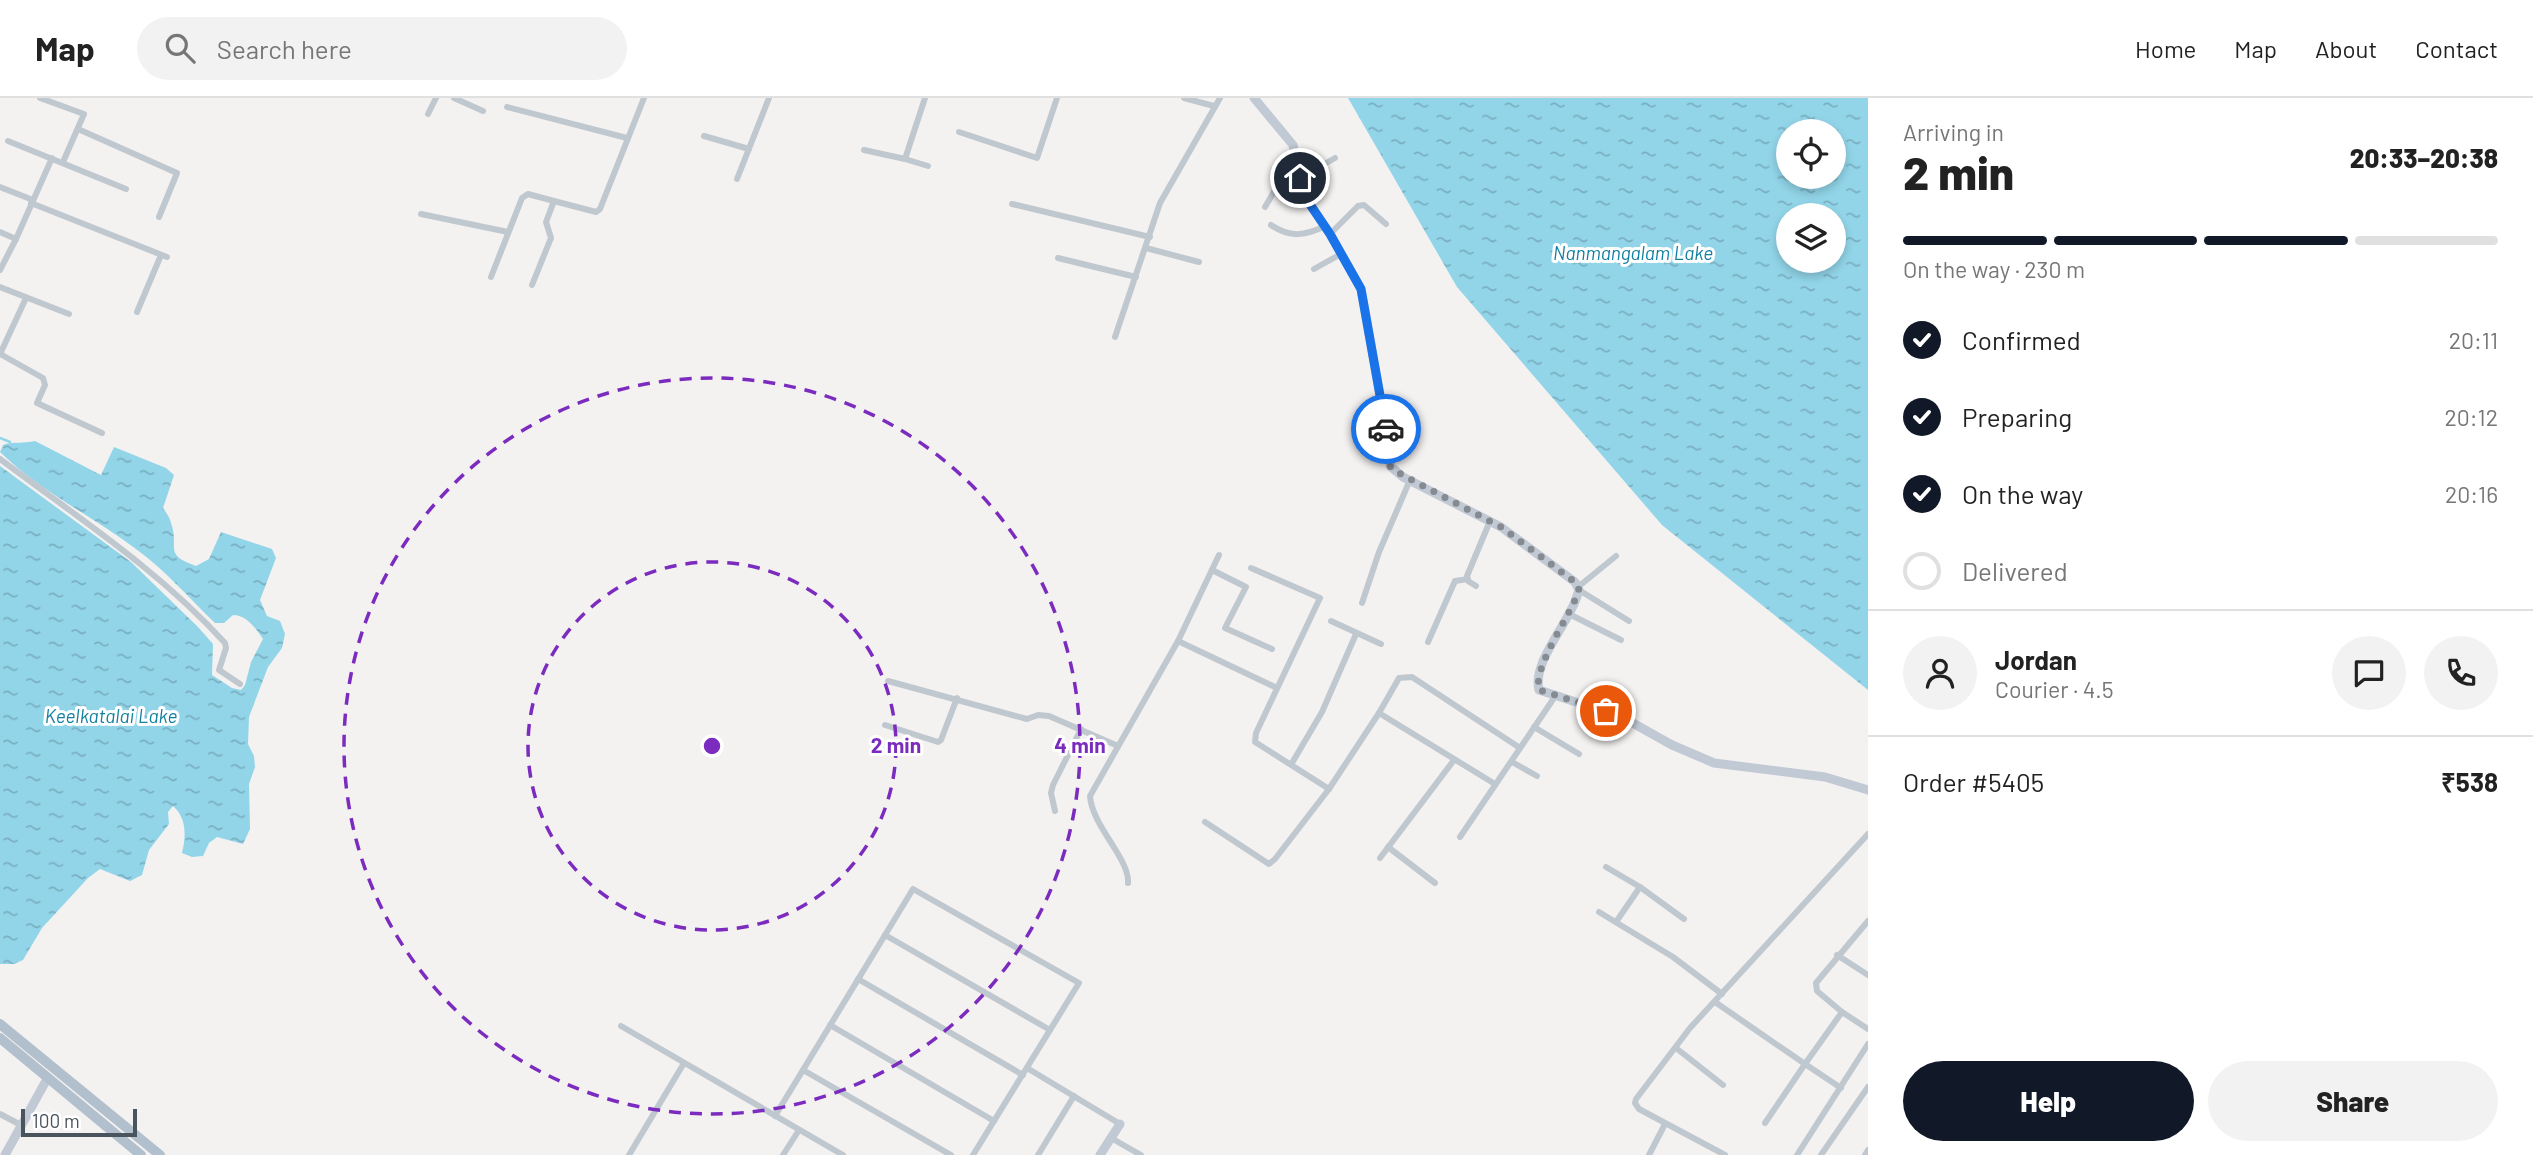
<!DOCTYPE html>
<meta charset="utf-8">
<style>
body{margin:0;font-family:Barlow,sans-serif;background:#f2f2f2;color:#222;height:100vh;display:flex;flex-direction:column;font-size:26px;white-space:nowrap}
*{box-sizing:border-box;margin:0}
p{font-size:23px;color:#767676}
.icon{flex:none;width:38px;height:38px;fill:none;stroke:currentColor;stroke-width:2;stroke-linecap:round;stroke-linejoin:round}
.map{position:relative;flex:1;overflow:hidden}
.panel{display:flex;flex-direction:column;background:#fff;width:665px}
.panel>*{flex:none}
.controls{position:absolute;left:1776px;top:21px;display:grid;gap:14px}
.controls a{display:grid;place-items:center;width:70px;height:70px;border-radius:50%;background:#fff;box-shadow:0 4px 10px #0003;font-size:35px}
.scale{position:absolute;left:21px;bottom:18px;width:116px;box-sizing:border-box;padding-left:7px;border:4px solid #4a545e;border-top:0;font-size:19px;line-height:24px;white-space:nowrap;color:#4a545e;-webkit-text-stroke:5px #fff;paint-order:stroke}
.pin{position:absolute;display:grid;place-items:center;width:60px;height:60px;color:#fff;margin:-30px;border:4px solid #fff;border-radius:50%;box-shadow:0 2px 7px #0007}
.courier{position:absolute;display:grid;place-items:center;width:70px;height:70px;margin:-35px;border:5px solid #1a73e8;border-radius:50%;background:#fff;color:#222;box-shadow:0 2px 9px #0007}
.overview em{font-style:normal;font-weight:800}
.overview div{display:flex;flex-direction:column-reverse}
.overview{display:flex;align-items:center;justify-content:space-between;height:119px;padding:0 35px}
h1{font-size:46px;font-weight:800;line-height:52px}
.bar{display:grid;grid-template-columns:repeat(4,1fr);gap:10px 7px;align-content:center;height:84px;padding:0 35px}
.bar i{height:9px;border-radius:5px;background:#e0e0e0}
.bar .selected{background:#111827}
.bar p{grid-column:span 4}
.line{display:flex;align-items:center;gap:18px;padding:0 35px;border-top:2px solid #e0e0e0}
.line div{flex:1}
.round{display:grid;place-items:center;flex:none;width:74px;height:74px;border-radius:37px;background:#f2f2f2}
ol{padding:0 35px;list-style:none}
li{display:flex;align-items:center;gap:21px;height:77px}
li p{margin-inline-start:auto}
li .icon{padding:7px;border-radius:50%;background:#111827;color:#fff;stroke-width:4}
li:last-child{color:#767676}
li i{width:38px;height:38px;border:4px solid #e0e0e0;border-radius:50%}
.primary-button{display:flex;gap:14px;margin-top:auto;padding:14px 35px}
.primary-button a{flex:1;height:80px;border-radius:42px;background:#111827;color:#fff;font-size:28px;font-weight:800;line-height:80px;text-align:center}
.primary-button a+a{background:#f2f2f2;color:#222}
header{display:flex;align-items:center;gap:42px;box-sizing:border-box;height:98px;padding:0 35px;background:#fff;border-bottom:2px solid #e0e0e0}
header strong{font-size:33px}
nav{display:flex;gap:38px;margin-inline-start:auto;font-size:24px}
.search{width:490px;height:63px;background:#f2f2f2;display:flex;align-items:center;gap:18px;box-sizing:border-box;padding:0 24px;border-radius:38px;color:#767676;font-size:26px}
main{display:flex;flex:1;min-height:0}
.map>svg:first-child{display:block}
</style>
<header>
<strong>Map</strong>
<div class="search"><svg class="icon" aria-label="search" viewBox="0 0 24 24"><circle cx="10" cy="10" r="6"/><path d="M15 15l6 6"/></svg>Search here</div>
<nav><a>Home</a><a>Map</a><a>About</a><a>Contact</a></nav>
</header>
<main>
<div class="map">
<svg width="1868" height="1057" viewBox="0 0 1868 1057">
<defs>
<pattern id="water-ripples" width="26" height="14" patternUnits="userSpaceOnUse" patternTransform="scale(1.75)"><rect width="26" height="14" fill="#92d5e9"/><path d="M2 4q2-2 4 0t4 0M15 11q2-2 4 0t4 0" fill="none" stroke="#79afc0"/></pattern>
</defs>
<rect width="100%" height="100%" fill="#f4f1f1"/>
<g fill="url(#water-ripples)" fill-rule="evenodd">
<path d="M1348,0H1868V592L1662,427L1457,189ZM1788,33H1834V79H1788ZM1788,117H1834V163H1788Z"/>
<path d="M35,343L101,377L114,349L166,370L174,377L163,410C166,414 170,420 171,425C180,450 162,456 196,468L209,461L221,434L272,451L276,460L260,502L267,518L280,523L285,536L282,550L268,569L249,619L248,646L254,658L255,669L249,686L250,731L243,746L217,739L209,745L203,758L192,759L182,755C186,739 187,720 173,708L168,714L169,726L149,752L142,777L130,783L100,771L88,780L42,830L23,862L14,866H0V368L131,464L198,529L213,546L212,577L232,590L241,592L245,587L251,564L263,541C256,531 247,517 233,517L224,525H215C189,500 164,471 136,451C92,418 40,393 0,354L3,347C13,343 24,346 35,343Z"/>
</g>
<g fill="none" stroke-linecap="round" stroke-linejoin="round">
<path stroke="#92d5e9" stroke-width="2.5" d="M0,340L10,344"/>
<g stroke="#c0c8cf" stroke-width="6">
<path d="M40,0L84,16L63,64"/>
<path d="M454,0L483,13"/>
<path d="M925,0L905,61L928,68"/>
<path d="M1184,0L1214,8"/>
<path d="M507,9L627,40"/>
<path d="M428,16L436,0"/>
<path d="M78,31L177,75L159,119"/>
<path d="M959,34L1037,60L1057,0"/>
<path d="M704,38L749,51"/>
<path d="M8,43L126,91"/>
<path d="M864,52L905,61"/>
<path d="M1300,80L1335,60"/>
<path d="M737,81L769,0"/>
<path d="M0,89L33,102"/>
<path d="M31,105L167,159"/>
<path d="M1012,106L1150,139"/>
<path d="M1265,109L1295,58"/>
<path d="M421,116L508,134"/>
<path d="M1271,127C1290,140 1305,138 1325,128"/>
<path d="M0,134L16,141"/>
<path d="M1330,136L1358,108L1364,107L1386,126"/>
<path d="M1146,150L1199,164"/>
<path d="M1058,160L1136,179"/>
<path d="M1314,171L1341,156"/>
<path d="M0,172L16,141L52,60"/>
<path d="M491,179L522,100L528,96L554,103"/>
<path d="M532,187L551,140L546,124L554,103L596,114L600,111L644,0"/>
<path d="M0,189L69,216"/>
<path d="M26,200L1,254L2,257L43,280L45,287L37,305L102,335"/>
<path d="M137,214L161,157"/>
<path d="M1115,239L1160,105L1220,0"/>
<path d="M0,361C77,419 159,472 225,545L226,550L219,572L240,586"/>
<path d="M1251,470L1320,500L1256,635L1255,644L1329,691L1379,615"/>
<path d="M1212,472L1246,489L1225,530L1272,551"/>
<path d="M1476,488L1468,483L1467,478L1490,423"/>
<path d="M1578,489L1616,458"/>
<path d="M1579,492L1629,523"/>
<path d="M1362,505L1379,454L1410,382"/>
<path d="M1569,516L1621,542"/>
<path d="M1331,523L1381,546"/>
<path d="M1178,543L1277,590"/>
<path d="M1428,544L1455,483L1468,481"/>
<path d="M888,583L1027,621L1038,617L1049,618L1118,648"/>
<path d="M885,627L938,644L941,642L957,600"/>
<path d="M1534,629L1579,656"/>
<path d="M1512,664L1537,678"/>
<path d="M1292,665L1322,614L1356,536"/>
<path d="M1495,686L1379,615L1399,580L1412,579L1520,650"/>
<path d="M1055,713L1051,695L1053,687L1081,631"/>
<path d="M1205,724L1269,766L1275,761L1329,691"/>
<path d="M1460,739L1556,597"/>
<path d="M1388,749L1435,785"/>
<path d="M1380,760L1454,662"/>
<path d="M1606,769L1640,789L1684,821"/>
<path d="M1128,785C1130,761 1092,728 1090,698L1178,543L1219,457"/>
<path d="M1599,814L1673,859L1722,896"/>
<path d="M1616,824L1640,789"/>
<path d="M885,837L1050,932"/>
<path d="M1837,857L1868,877"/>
<path d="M858,881L1023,977"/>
<path d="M1715,904L1805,966L1842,914L1868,931"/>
<path d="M1842,914L1817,893L1816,885L1868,823"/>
<path d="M830,927L994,1023"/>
<path d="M621,928L843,1057"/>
<path d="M1676,950L1723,987"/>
<path d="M1027,970L1120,1026"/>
<path d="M803,972L951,1057"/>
<path d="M0,1016L21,1027"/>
<path d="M775,1018L913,791L1079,885L973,1057"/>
<path d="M1765,1025L1805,966L1841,990"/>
<path d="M1111,1040L1141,1057"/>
<path d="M629,1057L684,965"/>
<path d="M783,1057L799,1032"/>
<path d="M1038,1057L1074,998"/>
<path d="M1649,1057L1665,1026"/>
<path d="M1725,1057L1639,1011L1635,1005L1636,1001L1690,930L1868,736"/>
<path d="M1797,1057L1868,946"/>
<path d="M1821,1057L1868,989"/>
<path d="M1865,1057L1868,1052"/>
</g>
<g stroke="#c0c9d4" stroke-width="9">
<path d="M1254,0L1293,47L1301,85L1307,102L1330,136L1361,191L1391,360L1390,368L1403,379L1501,429L1575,484L1579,492L1576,501C1567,527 1532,565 1539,592L1622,619L1672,647L1714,665L1825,679L1868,692"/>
<path d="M5,1057L47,981"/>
<path d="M1100,1057L1120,1026"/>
</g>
<g stroke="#b2c0ce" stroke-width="10">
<path d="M0,926L160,1057"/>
<path d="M0,940L141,1057"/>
</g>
</g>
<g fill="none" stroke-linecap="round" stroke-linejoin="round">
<path stroke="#868b91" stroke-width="7" stroke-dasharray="0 12.6" d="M1386,331L1390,368L1395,373L1501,429L1575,484L1579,492C1570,519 1533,568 1539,592L1606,613"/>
<path stroke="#1a73e8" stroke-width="9" d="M1300,80L1307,102L1330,136L1361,191L1386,331"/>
</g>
<g fill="none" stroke="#7b2cbf" stroke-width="3.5" stroke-dasharray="12 9">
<circle cx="712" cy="648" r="184"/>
<circle cx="712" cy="648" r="368"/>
</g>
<g text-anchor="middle" stroke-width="6" stroke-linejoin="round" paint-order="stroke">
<g font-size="19" font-style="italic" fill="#1280a1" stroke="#fff">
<text x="1633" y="162">Nanmangalam Lake</text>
<text x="111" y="625">Keelkatalai Lake</text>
</g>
</g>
<circle cx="712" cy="648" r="10" fill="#7b2cbf" stroke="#fff" stroke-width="3.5"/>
<g font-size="21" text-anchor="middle" font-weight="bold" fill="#7b2cbf" stroke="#fff" stroke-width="6" stroke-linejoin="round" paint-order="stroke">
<text x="896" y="655">2 min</text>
<text x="1080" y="655">4 min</text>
</g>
</svg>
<div class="controls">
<a><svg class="icon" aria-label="locate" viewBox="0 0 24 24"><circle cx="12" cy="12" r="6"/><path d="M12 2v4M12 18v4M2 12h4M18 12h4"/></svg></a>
<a><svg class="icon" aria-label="layers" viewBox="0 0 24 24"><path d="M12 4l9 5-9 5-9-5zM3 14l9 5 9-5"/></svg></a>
</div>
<div class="scale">100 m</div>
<div class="pin" style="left:1606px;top:613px;background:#ea580c"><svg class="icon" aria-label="bag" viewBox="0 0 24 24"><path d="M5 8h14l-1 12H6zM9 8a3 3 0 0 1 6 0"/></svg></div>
<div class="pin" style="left:1300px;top:80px;background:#1f2937"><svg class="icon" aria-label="home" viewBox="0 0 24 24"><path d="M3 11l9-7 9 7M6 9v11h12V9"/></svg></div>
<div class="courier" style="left:1386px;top:331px"><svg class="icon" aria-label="car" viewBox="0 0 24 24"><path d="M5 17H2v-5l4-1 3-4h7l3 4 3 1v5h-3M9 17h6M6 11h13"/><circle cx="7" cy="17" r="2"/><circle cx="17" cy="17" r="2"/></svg></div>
</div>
<section class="panel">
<div class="overview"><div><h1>2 min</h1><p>Arriving in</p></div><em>20:33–20:38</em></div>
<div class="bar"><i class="selected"></i><i class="selected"></i><i class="selected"></i><i></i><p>On the way · 230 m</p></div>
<ol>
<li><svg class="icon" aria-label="check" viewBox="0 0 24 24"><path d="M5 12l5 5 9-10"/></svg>Confirmed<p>20:11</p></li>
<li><svg class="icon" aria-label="check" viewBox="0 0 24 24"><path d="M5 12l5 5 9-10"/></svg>Preparing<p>20:12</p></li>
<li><svg class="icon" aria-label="check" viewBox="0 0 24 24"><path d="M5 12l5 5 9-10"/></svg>On the way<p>20:16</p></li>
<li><i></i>Delivered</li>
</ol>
<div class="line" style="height:126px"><a class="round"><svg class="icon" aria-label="person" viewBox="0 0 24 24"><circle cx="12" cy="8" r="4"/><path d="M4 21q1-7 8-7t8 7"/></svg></a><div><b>Jordan</b><p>Courier · 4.5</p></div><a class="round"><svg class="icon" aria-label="chat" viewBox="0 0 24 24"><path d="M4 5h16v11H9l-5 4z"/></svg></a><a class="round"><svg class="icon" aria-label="phone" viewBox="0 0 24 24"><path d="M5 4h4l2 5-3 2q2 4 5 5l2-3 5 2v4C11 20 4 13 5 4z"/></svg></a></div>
<div class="line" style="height:91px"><div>Order #5405</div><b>₹538</b></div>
<div class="primary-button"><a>Help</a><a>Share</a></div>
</section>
</main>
